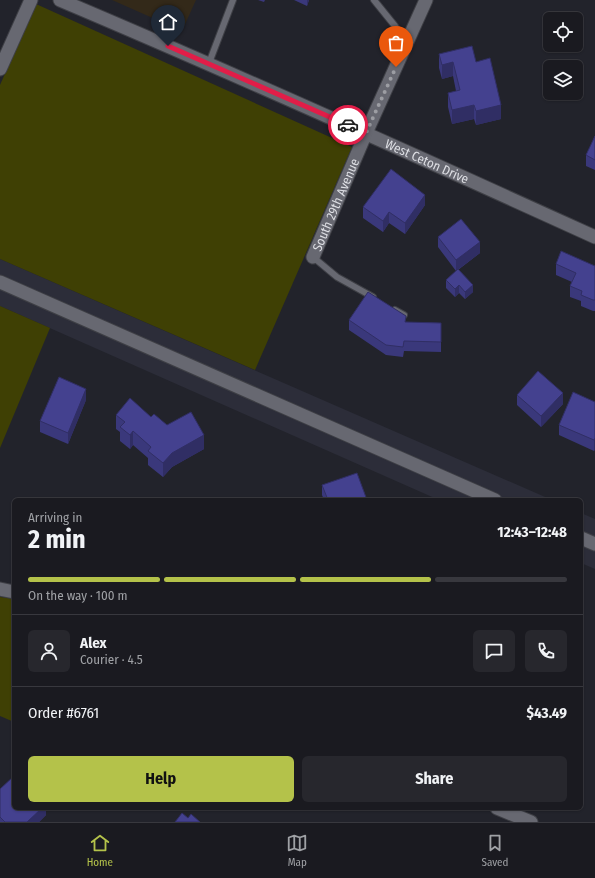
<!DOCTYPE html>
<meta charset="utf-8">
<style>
body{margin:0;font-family:"Fira Sans Condensed",sans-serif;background:#27272d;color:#f1f3f6;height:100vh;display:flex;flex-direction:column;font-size:15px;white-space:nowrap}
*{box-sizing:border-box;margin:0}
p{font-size:13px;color:#9fa1a5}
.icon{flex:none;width:22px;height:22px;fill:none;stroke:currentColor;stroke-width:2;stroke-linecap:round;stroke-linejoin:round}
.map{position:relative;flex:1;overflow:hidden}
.side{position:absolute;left:12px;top:498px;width:571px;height:312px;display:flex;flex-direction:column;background:#1a1a20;border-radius:6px;box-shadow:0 1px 3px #0004,0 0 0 1px #38383e}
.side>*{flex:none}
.fabs{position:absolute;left:543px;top:12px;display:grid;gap:8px}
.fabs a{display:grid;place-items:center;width:40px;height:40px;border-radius:6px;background:#1a1a20;box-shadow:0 1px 3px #0004,0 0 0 1px #38383e;font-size:20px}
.pin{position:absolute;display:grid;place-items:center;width:34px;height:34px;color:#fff;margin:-41px -17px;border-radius:50% 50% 50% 0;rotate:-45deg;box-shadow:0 0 4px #0007}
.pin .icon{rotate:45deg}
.courier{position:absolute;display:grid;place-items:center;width:40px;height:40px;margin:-20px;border:3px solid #e11d48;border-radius:50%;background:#fff;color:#222;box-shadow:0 1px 5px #0007}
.overview em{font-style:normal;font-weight:700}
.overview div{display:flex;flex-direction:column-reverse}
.overview{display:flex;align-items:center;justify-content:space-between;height:68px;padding:0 16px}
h1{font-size:26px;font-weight:700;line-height:30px}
.bar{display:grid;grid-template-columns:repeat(4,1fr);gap:6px 4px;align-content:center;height:48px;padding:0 16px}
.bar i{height:5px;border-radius:3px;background:#38383e}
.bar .active{background:#b4c24a}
.bar p{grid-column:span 4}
.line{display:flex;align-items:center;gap:10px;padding:0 16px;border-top:1px solid #38383e}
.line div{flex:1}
.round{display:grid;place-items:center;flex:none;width:42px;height:42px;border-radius:6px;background:#27272d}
.action{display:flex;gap:8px;margin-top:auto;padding:8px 16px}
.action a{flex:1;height:46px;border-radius:6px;background:#b4c24a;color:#111;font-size:16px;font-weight:700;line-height:46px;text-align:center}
.action a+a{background:#27272d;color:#f1f3f6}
.dock{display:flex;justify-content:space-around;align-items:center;height:56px;border-top:1px solid #38383e;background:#1a1a20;font-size:11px;color:#9fa1a5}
.dock a{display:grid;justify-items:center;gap:2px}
.dock .active{color:#b4c24a}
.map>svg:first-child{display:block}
</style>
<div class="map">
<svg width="595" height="822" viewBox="0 0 595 822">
<rect width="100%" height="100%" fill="#22232b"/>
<path fill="#332919" d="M112,0H196L182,31Z"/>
<g fill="#2c2d39">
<path d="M0,259L552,500H439L0,306Z"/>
<path d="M581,513L595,519V569L581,563Z"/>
</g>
<g fill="#3f4004">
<path d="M36,4L352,147L255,370L0,259V85Z"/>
<path d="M0,306L50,328L0,448Z"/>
<path d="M0,597L14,599V722L0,716Z"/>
</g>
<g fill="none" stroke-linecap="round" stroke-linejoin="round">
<g stroke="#3e3f45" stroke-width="8">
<g id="lane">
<path d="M374,0L395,26L406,44"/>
<path d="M209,63L233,0"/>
<path d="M313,257L337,277L373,297"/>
<path d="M395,310L404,315"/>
</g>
</g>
<g stroke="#3e3f45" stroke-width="15">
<g id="street">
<path id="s1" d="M60,0C240,76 417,156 595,237"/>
<path d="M0,69L31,0"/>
<path id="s2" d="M313,257L366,133L426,0"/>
<path d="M0,282L495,500"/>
<path d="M581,538L595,544"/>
<path d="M0,589L14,592"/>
<path d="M497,808L531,822"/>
</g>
</g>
<use href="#lane" stroke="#676871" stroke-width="6"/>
<use href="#street" stroke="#676871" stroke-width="13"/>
</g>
<g fill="#3a387b">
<path d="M258,0H265L264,2Z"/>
<path d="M294,0H309L307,6Z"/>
<path d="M439,54L476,62L501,119L476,125L474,119L452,124L448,107V93L456,91L453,76L442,79L439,68Z"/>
<path d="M595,136V170L586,166V155Z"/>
<path d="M425,205L405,234L389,223L383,232L363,218V207Z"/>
<path d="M438,237L480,253L458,270L473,292L465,299L459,293L455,297L446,288V280L456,271L438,247Z"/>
<path d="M556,264L595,266V311H593L581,306V301L570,297V286L572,282L556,275Z"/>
<path d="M349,320L441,323V352L404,351L403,357L386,355L349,330Z"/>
<path d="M517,395L563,404L541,427L517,405Z"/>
<path d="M86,400L68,444L40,432V421Z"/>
<path d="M595,402V449L594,451L559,435V425Z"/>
<path d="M116,415L151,417L167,425L204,449L172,467L163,477L148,465V458L133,445L130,449L120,441V432L116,429Z"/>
<path d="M322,485L367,500H324L322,495Z"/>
<path d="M0,789L46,808V815L39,822H0Z"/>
</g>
<g fill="#302e64">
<path d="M307,0H309L307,6Z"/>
<path d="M453,62V76L442,79V65Z"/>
<path d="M474,105V119L452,124V110Z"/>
<path d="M501,105V119L476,125V111Z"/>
<path d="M425,195V205L405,234V223Z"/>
<path d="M389,212V223L383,232V221Z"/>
<path d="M480,242V253L456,271V260Z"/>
<path d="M459,285V293L455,297V289Z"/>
<path d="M473,285V292L465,299V292Z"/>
<path d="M86,389V400L68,444V433Z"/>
<path d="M563,393V404L541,427V416Z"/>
<path d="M133,431V445L130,449V435Z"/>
<path d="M204,435V449L172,467L163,477V463L172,453Z"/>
<path d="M595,438V449L594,451V440Z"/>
<path d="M42,808H46V815L39,822H27Z"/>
</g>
<g fill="#44418f" stroke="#302e64">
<path d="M472,46L476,62L490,58L501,105L476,111L474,105L452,110L448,93L460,90L453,62L442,65L439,54Z"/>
<path d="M595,136V160L586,155Z"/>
<path d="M391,169L425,195L405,223L389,212L383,221L363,207Z"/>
<path d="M461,219L480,242L456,260L438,237Z"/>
<path d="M561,251L595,266V300H593L581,295L582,291L570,286L576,273L556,264Z"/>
<path d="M458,269L473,285L465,292L459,285L455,289L446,280Z"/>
<path d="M368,292L406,316L405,322L441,323V342L404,341L403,347L386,345L349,320Z"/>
<path d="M538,371L563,393L541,416L517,395Z"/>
<path d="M59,377L86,389L68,433L40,421Z"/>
<path d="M573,392L595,402V438L594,440L559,425Z"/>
<path d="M130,398L151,417L154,414L167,425L191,412L204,435L172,453L163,463L148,451L151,447L133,431L130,435L120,427L125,422L116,415Z"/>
<path d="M357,473L367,500H328L322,485Z"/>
<path d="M14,776V808H42L27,822H5L0,817V789Z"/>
<path d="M182,813L188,818L191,814L200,822H175Z"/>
</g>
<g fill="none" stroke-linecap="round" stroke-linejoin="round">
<path stroke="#9c9da3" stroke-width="4" stroke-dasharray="0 7.2" d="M348,125L366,133L396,67"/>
<path stroke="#e11d48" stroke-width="5" d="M168,46L348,125"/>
</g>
<g text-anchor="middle" stroke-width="3" stroke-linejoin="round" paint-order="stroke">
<g font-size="13" fill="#dedfe4" stroke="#22232b">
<text dy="5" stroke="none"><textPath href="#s1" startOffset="401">West Ceton Drive</textPath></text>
<text dy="5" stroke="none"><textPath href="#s2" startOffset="57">South 29th Avenue</textPath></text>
</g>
</g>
</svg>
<div class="fabs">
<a><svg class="icon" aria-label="locate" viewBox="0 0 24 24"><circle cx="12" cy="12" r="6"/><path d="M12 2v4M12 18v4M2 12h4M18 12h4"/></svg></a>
<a><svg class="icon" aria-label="layers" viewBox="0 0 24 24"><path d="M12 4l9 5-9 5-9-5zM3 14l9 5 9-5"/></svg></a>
</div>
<div class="pin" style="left:396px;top:67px;background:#ea580c"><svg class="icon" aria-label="bag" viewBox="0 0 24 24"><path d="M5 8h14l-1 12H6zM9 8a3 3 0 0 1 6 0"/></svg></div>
<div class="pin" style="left:168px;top:46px;background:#1f2937"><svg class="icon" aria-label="home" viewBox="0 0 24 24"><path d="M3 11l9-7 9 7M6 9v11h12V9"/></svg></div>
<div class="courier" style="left:348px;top:125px"><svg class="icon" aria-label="car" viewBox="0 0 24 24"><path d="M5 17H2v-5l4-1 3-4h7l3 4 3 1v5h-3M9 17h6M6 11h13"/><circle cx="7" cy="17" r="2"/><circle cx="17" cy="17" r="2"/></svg></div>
<section class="side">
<div class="overview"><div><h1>2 min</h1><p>Arriving in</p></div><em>12:43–12:48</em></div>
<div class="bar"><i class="active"></i><i class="active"></i><i class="active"></i><i></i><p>On the way · 100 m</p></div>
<div class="line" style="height:72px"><a class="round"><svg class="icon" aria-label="person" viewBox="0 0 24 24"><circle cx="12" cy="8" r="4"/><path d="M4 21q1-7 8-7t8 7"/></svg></a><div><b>Alex</b><p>Courier · 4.5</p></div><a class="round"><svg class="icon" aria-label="chat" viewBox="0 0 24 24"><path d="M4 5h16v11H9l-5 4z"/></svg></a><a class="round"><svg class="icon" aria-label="phone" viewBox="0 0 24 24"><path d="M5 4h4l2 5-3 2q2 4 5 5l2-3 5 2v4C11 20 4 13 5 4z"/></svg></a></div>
<div class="line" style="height:52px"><div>Order #6761</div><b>$43.49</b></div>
<div class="action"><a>Help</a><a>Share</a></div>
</section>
</div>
<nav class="dock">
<a class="active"><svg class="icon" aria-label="home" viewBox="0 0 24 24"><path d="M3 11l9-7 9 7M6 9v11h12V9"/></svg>Home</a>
<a><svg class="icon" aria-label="map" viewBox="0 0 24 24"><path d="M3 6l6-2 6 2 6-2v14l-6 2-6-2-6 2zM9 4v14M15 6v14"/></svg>Map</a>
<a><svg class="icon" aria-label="saved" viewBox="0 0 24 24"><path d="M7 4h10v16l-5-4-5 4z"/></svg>Saved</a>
</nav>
